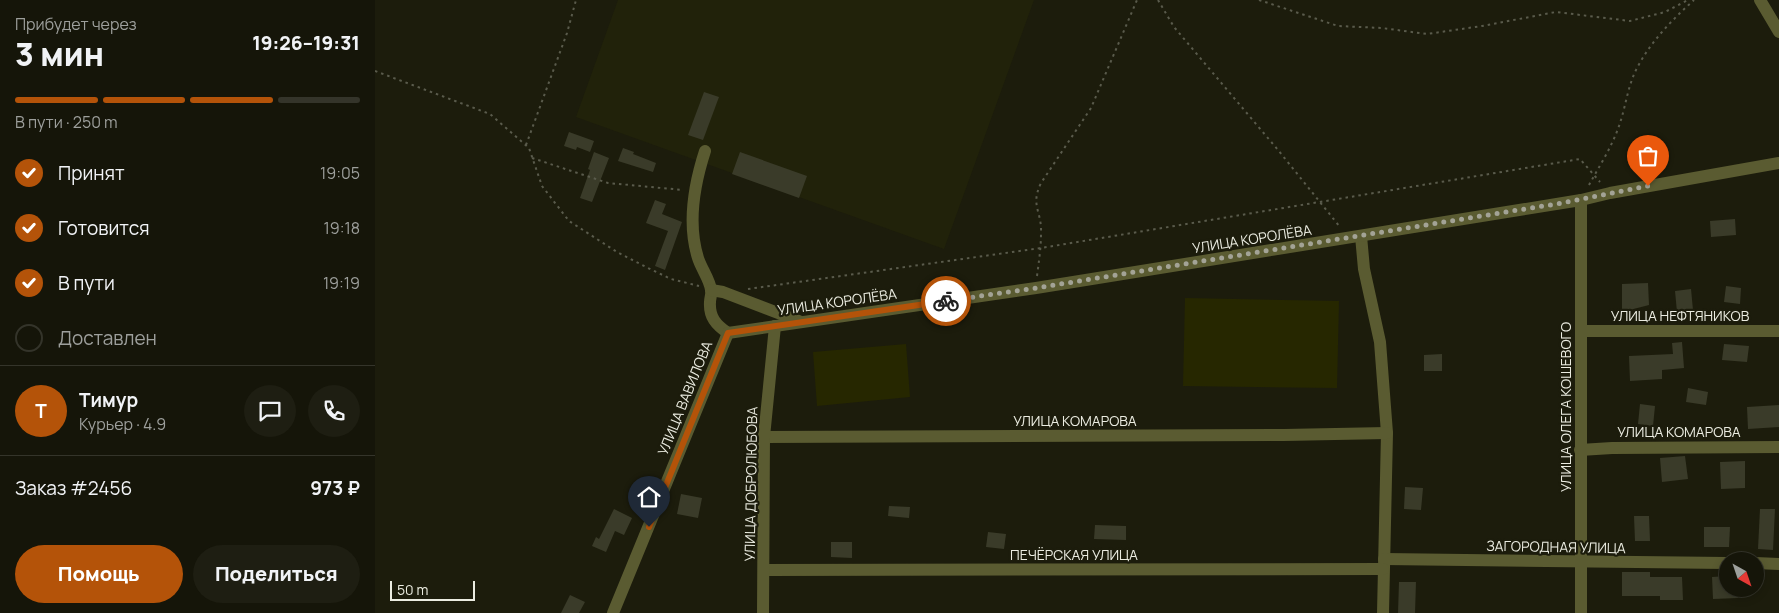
<!DOCTYPE html>
<html lang="ru">
<meta charset="utf-8">
<style>
body{margin:0;font-family:Manrope,sans-serif;background:#1e1e12;color:#f1f3f6;height:100vh;display:flex;flex-direction:column;font-size:19px;white-space:nowrap}
*{box-sizing:border-box;margin:0}
p{font-size:16px;color:#9d9f9c}
.icon{flex:none;width:28px;height:28px;fill:none;stroke:currentColor;stroke-width:2;stroke-linecap:round;stroke-linejoin:round}
.map{position:relative;flex:1;overflow:hidden}
.side{display:flex;flex-direction:column;background:#151509;width:375px}
.side>*{flex:none}
.needle{width:32px;rotate:140deg}
.controls{position:absolute;left:1344px;top:552px;display:grid;gap:10px}
.controls a{display:grid;place-items:center;width:45px;height:45px;border-radius:50%;background:#151509;box-shadow:0 2px 8px #0003,0 0 0 1px #34342a;font-size:25px}
.scale{position:absolute;left:15px;bottom:12px;width:85px;box-sizing:border-box;padding-left:5px;border:2px solid #ebece1;border-top:0;font-size:14px;line-height:18px;white-space:nowrap;color:#ebece1;-webkit-text-stroke:4px #1c1c0c;paint-order:stroke}
.pin{position:absolute;display:grid;place-items:center;width:42px;height:42px;color:#fff;margin:-51px -21px;border-radius:50% 50% 50% 0;rotate:-45deg;box-shadow:0 0 5px #0007}
.pin .icon{rotate:45deg}
.courier{position:absolute;display:grid;place-items:center;width:50px;height:50px;margin:-25px;border:4px solid #b45309;border-radius:50%;background:#fff;color:#222;box-shadow:0 1px 6px #0007}
.overview em{font-style:normal;font-weight:800}
.overview div{display:flex;flex-direction:column-reverse}
.overview{display:flex;align-items:center;justify-content:space-between;height:85px;padding:0 15px}
h1{font-size:32px;font-weight:800;line-height:38px}
.bar{display:grid;grid-template-columns:repeat(4,1fr);gap:8px 5px;align-content:center;height:60px;padding:0 15px}
.bar i{height:6px;border-radius:4px;background:#34342a}
.bar .selected{background:#b45309}
.bar p{grid-column:span 4}
.line{display:flex;align-items:center;gap:12px;padding:0 15px;border-top:1px solid #34342a}
.line div{flex:1}
.round{display:grid;place-items:center;flex:none;width:52px;height:52px;border-radius:26px;background:#1e1e12}
ol{padding:0 15px;list-style:none}
li{display:flex;align-items:center;gap:15px;height:55px}
li p{margin-inline-start:auto}
li .icon{padding:5px;border-radius:50%;background:#b45309;color:#fff;stroke-width:4}
li:last-child{color:#9d9f9c}
li i{width:28px;height:28px;border:2px solid #34342a;border-radius:50%}
.button{display:flex;gap:10px;margin-top:auto;padding:10px 15px}
.button a{flex:1;height:58px;border-radius:30px;background:#b45309;color:#fff;font-size:20px;font-weight:800;line-height:58px;text-align:center}
.button a+a{background:#1e1e12;color:#f1f3f6}
main{display:flex;flex:1;min-height:0}
.map>svg:first-child{display:block}
</style>
<main>
<section class="side">
<div class="overview"><div><h1>3 мин</h1><p>Прибудет через</p></div><em>19:26–19:31</em></div>
<div class="bar"><i class="selected"></i><i class="selected"></i><i class="selected"></i><i></i><p>В пути · 250 m</p></div>
<ol>
<li><svg class="icon" aria-label="check" viewBox="0 0 24 24"><path d="M5 12l5 5 9-10"/></svg>Принят<p>19:05</p></li>
<li><svg class="icon" aria-label="check" viewBox="0 0 24 24"><path d="M5 12l5 5 9-10"/></svg>Готовится<p>19:18</p></li>
<li><svg class="icon" aria-label="check" viewBox="0 0 24 24"><path d="M5 12l5 5 9-10"/></svg>В пути<p>19:19</p></li>
<li><i></i>Доставлен</li>
</ol>
<div class="line" style="height:90px"><b class="round" style="background:#b45309;color:#fff">Т</b><div><b>Тимур</b><p>Курьер · 4.9</p></div><a class="round"><svg class="icon" aria-label="chat" viewBox="0 0 24 24"><path d="M4 5h16v11H9l-5 4z"/></svg></a><a class="round"><svg class="icon" aria-label="phone" viewBox="0 0 24 24"><path d="M5 4h4l2 5-3 2q2 4 5 5l2-3 5 2v4C11 20 4 13 5 4z"/></svg></a></div>
<div class="line" style="height:65px"><div>Заказ #2456</div><b>973 ₽</b></div>
<div class="button"><a>Помощь</a><a>Поделиться</a></div>
</section>
<div class="map">
<svg width="1404" height="613" viewBox="0 0 1404 613">
<rect width="100%" height="100%" fill="#1c1c0c"/>
<path fill="#21220a" d="M243,0H659L569,249L201,117Z"/>
<g fill="#262700">
<path d="M810,298L964,301L962,388L808,386Z"/>
<path d="M531,344L535,397L442,406L438,352Z"/>
</g>
<g fill="#3a3b29">
<path d="M329,92L344,97L328,140L313,135Z"/>
<path d="M194,132L219,141L215,152L202,147L201,150L189,146Z"/>
<path d="M248,148L259,152L258,154L281,163L278,172L243,161Z"/>
<path d="M219,152L234,158L217,202L205,198L215,170L213,169Z"/>
<path d="M365,152L432,176L424,198L357,174Z"/>
<path d="M280,200L291,204L287,214L307,222L290,270L280,266L293,231L271,223Z"/>
<path d="M1360,219L1361,235L1336,237L1335,221Z"/>
<path d="M1273,283L1274,305L1247,312V284Z"/>
<path d="M1351,286L1366,288L1365,304L1349,302Z"/>
<path d="M1316,289L1318,310L1302,312L1300,291Z"/>
<path d="M1307,342L1309,368L1287,370V379L1255,381L1254,356L1298,354L1297,343Z"/>
<path d="M1349,344L1374,346L1372,362L1347,360Z"/>
<path d="M1067,354V371H1049V355Z"/>
<path d="M1313,388L1333,392L1331,405L1311,402Z"/>
<path d="M1265,404L1280,406L1278,426L1263,424Z"/>
<path d="M1404,405V427L1373,429L1372,407Z"/>
<path d="M1310,456L1313,479L1287,482L1285,458Z"/>
<path d="M1370,461V488L1346,489L1345,462Z"/>
<path d="M1030,487L1048,488L1046,510L1029,509Z"/>
<path d="M306,494L327,498L323,518L302,514Z"/>
<path d="M514,506L535,507L534,518L513,516Z"/>
<path d="M239,509L257,518L249,535L240,531L231,552L217,546L221,537L224,539Z"/>
<path d="M1385,509H1400L1398,550L1383,549Z"/>
<path d="M1259,516H1274L1275,541H1260Z"/>
<path d="M720,525L751,526V540L719,539Z"/>
<path d="M1329,527H1355L1354,547H1329Z"/>
<path d="M613,532L631,534L629,549L611,547Z"/>
<path d="M456,542H477V558L456,557Z"/>
<path d="M1247,572H1275V577H1307L1308,600H1285V596H1247Z"/>
<path d="M1352,576V589H1362L1363,598L1338,599L1337,577Z"/>
<path d="M1024,582H1041L1040,613H1023Z"/>
<path d="M195,595L210,602L204,613H186Z"/>
</g>
<g fill="none" stroke-linecap="round" stroke-linejoin="round">
<g stroke="#5a5b4c" stroke-width="2" stroke-dasharray="2.5 4" stroke-linecap="butt">
<path d="M783,0L799,27L903,150L965,227"/>
<path d="M884,0L963,26L1007,28L1052,34L1107,26L1181,12L1255,21L1290,12L1313,0"/>
<path d="M0,71L115,114L154,148L167,186L194,221L242,252L273,268L296,279L324,286"/>
<path d="M151,145L192,33L201,0"/>
<path d="M157,158L233,183L308,190"/>
<path d="M1214,185C1225,165 1238,145 1245,123C1251,105 1253,85 1262,68C1276,41 1297,20 1319,0"/>
<path d="M662,276C664,261 666,247 666,233C667,211 655,206 666,183L716,108L762,0"/>
<path d="M373,289L666,248L1205,159L1225,182"/>
</g>
<g stroke="#5a5b31" stroke-width="12">
<path d="M1385,0L1404,32"/>
<path d="M330,151C319,185 312,223 323,258C326,268 335,280 336,290C337,294 335,298 335,302C334,317 341,325 353,333"/>
<path d="M986,236L989,269L1005,342L1012,433L1008,613"/>
<path d="M336,290L348,292L424,321"/>
<path d="M1206,331H1404"/>
<path d="M353,333L661,288L1206,200L1235,193L1404,163"/>
<path d="M389,437L909,435L1012,433"/>
<path d="M1205,450L1237,448L1404,447"/>
<path d="M1009,559L1352,563"/>
<path d="M1380,563L1404,564"/>
<path d="M389,570L1008,569"/>
<path d="M238,613L353,333"/>
<path d="M388,613L389,437L400,326"/>
<path d="M1206,613V200"/>
</g>
</g>
<g fill="none" stroke-linecap="round" stroke-linejoin="round">
<path stroke="#a3a396" stroke-width="5" stroke-dasharray="0 9" d="M571,301L661,288L1187,203L1273,186"/>
<path stroke="#b45309" stroke-width="6" d="M274,527L353,333L571,301"/>
</g>
<g text-anchor="middle" stroke-width="4.5" stroke-linejoin="round" paint-order="stroke">
<g font-size="14" fill="#ebece1" stroke="#1c1c0c">
<text transform="translate(877 239) rotate(-9)" y="5">УЛИЦА КОРОЛЁВА</text>
<text transform="translate(462 302) rotate(-8)" y="5">УЛИЦА КОРОЛЁВА</text>
<text x="1305" y="321">УЛИЦА НЕФТЯНИКОВ</text>
<text transform="translate(310 398) rotate(-68)" y="5">УЛИЦА ВАВИЛОВА</text>
<text transform="translate(1191 407) rotate(-90)" y="5">УЛИЦА ОЛЕГА КОШЕВОГО</text>
<text x="700" y="426">УЛИЦА КОМАРОВА</text>
<text x="1304" y="437">УЛИЦА КОМАРОВА</text>
<text transform="translate(376 484) rotate(-89)" y="5">УЛИЦА ДОБРОЛЮБОВА</text>
<text transform="translate(1181 547) rotate(1)" y="5">ЗАГОРОДНАЯ УЛИЦА</text>
<text x="699" y="560">ПЕЧЁРСКАЯ УЛИЦА</text>
</g>
</g>
</svg>
<div class="controls">
<a><svg class="needle" viewBox="-14 -14 28 28"><path d="M0-13l5 13h-10z" fill="#e53935"/><path d="M0 13l5-13h-10z" fill="#9d9f9c"/></svg></a>
</div>
<div class="scale">50 m</div>
<div class="pin" style="left:1273px;top:186px;background:#ea580c"><svg class="icon" aria-label="bag" viewBox="0 0 24 24"><path d="M5 8h14l-1 12H6zM9 8a3 3 0 0 1 6 0"/></svg></div>
<div class="pin" style="left:274px;top:527px;background:#1f2937"><svg class="icon" aria-label="home" viewBox="0 0 24 24"><path d="M3 11l9-7 9 7M6 9v11h12V9"/></svg></div>
<div class="courier" style="left:571px;top:301px"><svg class="icon" aria-label="bike" viewBox="0 0 24 24"><circle cx="6" cy="16" r="4"/><circle cx="18" cy="16" r="4"/><path d="M6 16l4-8h5l3 8M10 8l3 8H6M13 5h3"/></svg></div>
</div>
</main>
